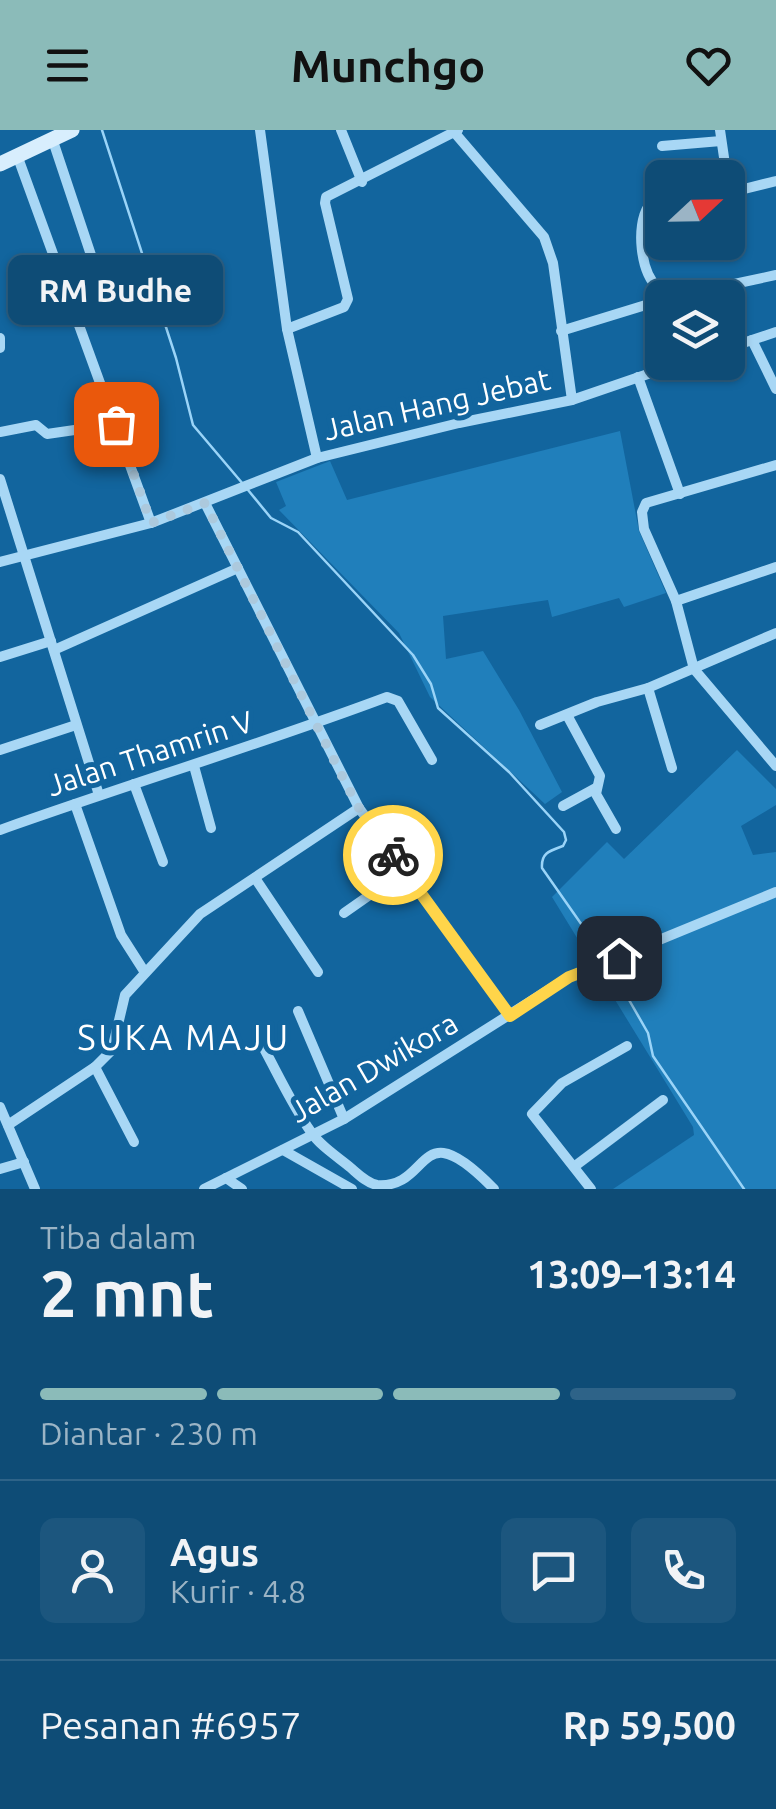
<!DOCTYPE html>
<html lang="id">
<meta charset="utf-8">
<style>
body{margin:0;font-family:Ubuntu,sans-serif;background:#1c567e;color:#f1f3f6;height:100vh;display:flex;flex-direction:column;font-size:38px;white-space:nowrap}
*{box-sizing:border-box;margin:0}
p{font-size:32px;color:#9bb4c5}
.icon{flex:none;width:55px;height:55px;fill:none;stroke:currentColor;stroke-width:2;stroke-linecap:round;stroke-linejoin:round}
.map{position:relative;height:1059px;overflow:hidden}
.side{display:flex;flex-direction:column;background:#0e4c76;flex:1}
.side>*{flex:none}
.needle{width:65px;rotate:68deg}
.buttons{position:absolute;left:645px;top:30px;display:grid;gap:20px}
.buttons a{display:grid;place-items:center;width:100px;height:100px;border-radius:15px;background:#0e4c76;box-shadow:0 2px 8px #0004,0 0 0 2px #2e6388;font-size:50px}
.pin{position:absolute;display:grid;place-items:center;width:85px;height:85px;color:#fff;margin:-42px;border-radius:20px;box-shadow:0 5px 15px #0006}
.courier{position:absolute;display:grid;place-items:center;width:100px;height:100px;margin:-50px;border:8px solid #ffd54a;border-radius:50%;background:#fff;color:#222;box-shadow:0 2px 12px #0007}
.bubble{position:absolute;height:70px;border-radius:15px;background:#0e4c76;box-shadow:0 2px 8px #0004,0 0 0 2px #2e6388;font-size:32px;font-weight:600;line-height:70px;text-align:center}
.overview em{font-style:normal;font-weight:600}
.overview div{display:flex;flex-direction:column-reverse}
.overview{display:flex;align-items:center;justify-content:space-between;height:170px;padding:0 40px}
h1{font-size:65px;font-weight:600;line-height:75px}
.bar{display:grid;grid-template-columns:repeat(4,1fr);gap:15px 10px;align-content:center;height:120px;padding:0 40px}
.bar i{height:12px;border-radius:8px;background:#2e6388}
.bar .selected{background:#8bbbb9}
.bar p{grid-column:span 4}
.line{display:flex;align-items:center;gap:25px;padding:0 40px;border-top:2px solid #2e6388}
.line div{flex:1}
.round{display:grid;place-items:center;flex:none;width:105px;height:105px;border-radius:15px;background:#1c567e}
header{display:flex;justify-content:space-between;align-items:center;height:130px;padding:0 40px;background:#8bbbb9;color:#111;font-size:45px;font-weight:600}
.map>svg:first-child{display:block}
</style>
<header><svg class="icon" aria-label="menu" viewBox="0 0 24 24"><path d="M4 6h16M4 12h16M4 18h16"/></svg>Munchgo<svg class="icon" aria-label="heart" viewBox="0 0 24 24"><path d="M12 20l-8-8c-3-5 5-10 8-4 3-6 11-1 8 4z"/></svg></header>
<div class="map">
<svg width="776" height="1059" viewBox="0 0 776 1059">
<rect width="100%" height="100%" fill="#12659e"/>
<g fill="#207fbb">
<path d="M620,301L639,401L666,463L624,477L619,468L552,487L548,470L443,486L446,529L483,521L519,580L562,662L545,674L430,567L399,503L279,380L286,376L276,352L330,331L347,370Z"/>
<path d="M737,620L776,659V675L741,696L753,725L776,722V1059H613L694,1005L693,997L552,767L607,712L624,729Z"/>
</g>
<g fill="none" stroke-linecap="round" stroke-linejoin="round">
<g stroke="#9ad4f8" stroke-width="2.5">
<path d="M102,0L176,228L193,295L243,354"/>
<path d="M248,360L271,388L298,402L413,525L431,554L438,578L509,642L564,702L566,710L563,716C549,721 541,723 542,738L605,828"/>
<path d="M609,835L648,903L653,926L744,1059"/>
</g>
<g stroke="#a8d7f5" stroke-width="10">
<path d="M260,0L287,199L317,328"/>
<path d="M341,0L362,52"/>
<path d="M720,0L727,48"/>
<path d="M454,2L544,107L553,133L572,270"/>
<path d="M52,8L102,158L100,162L68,171"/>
<path d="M662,16L721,11"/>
<path d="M17,25L151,393"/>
<path d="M728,63L776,51"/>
<path d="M662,72L648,77C636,96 640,142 658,158C660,160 671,166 673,167L776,145"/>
<path d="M287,199L344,177L348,169L325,73L326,67L458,0"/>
<path d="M561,201L662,170"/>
<path d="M0,208V218"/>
<path d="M752,210L776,259"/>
<path d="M728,218L776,202"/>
<path d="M638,247L680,364"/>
<path d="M0,302L36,295L47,304L116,294"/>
<path d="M776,335L646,373L642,382L644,399L676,471L694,539L776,636"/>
<path d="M0,349L99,665"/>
<path d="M205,373L359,678L510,886"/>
<path d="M0,432L151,393L317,328L459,293L572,270L683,232"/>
<path d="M676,471L776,437"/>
<path d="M54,520L238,438"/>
<path d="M0,527L51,511"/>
<path d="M648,558L672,638"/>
<path d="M567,585L600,646L596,664L616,699"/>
<path d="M540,595L597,572L648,558L776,503"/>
<path d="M0,620L76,595"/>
<path d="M194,636L211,698"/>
<path d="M134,654L163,732"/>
<path d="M75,674L121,805L144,841"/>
<path d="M563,676L596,658"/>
<path d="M0,700C129,654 259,615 387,567L398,571L432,630"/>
<path d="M255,748L318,842"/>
<path d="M344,783L404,741"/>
<path d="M298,881L344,989"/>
<path d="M261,913C277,942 292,975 311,1002C320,1016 338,1027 351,1038C359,1045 367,1053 377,1055C433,1059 415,978 494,1059"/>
<path d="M95,937L134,1012"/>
<path d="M0,977L35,1059"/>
<path d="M8,995L95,937L112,920L125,865L200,784L359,678"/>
<path d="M283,1020L352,1059"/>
<path d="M575,1036L663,970"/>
<path d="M0,1039L24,1032"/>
<path d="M226,1048L242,1059"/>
<path d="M204,1059L344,989L569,847L776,762"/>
<path d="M591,1059L532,984L562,953L627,916"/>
</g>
<path stroke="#d8eefd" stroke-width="15" d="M0,34L72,0"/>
</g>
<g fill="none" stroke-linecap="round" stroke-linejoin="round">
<path stroke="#acc9dd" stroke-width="10" stroke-dasharray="0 18" d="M116,294L151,393L205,373L344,650L359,678L393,725"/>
<path stroke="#ffd54a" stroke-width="12" d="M393,725L510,886L569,847L619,828"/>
</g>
<g text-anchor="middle" stroke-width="10" stroke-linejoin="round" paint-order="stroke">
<g font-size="30" fill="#fff" stroke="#12659e">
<text transform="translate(437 275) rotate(-13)" y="10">Jalan Hang Jebat</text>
<text transform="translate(150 624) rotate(-18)" y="10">Jalan Thamrin V</text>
<text transform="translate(374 938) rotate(-30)" y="10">Jalan Dwikora</text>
</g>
<g font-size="35" letter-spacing="2.5" fill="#fff" stroke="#12659e">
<text x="184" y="920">SUKA MAJU</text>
</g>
</g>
</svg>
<div class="buttons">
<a><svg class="needle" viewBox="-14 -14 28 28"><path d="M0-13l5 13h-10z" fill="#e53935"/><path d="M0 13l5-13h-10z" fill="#9bb4c5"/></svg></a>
<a><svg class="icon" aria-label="layers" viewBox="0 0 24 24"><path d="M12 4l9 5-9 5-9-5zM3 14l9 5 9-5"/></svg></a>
</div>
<div class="pin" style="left:116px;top:294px;background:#ea580c"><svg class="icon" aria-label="bag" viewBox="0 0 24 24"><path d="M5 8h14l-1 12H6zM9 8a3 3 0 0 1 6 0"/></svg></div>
<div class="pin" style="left:619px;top:828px;background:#1f2937"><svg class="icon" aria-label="home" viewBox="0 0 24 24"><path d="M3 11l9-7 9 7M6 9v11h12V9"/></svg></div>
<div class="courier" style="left:393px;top:725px"><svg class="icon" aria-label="bike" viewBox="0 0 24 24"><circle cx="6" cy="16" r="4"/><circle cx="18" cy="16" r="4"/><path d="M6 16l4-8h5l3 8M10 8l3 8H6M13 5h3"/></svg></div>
<div class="bubble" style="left:8px;top:125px;width:215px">RM Budhe</div>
</div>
<section class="side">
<div class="overview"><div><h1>2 mnt</h1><p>Tiba dalam</p></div><em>13:09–13:14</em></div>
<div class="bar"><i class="selected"></i><i class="selected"></i><i class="selected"></i><i></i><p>Diantar · 230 m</p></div>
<div class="line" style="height:180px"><a class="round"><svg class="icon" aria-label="person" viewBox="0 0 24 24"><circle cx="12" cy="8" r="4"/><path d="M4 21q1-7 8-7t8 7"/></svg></a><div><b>Agus</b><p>Kurir · 4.8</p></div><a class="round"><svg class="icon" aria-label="chat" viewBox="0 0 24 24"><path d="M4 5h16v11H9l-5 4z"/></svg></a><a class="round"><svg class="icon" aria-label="phone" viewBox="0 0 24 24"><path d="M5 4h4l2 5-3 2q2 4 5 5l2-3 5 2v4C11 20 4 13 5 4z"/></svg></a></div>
<div class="line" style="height:130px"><div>Pesanan #6957</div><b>Rp 59,500</b></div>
</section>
